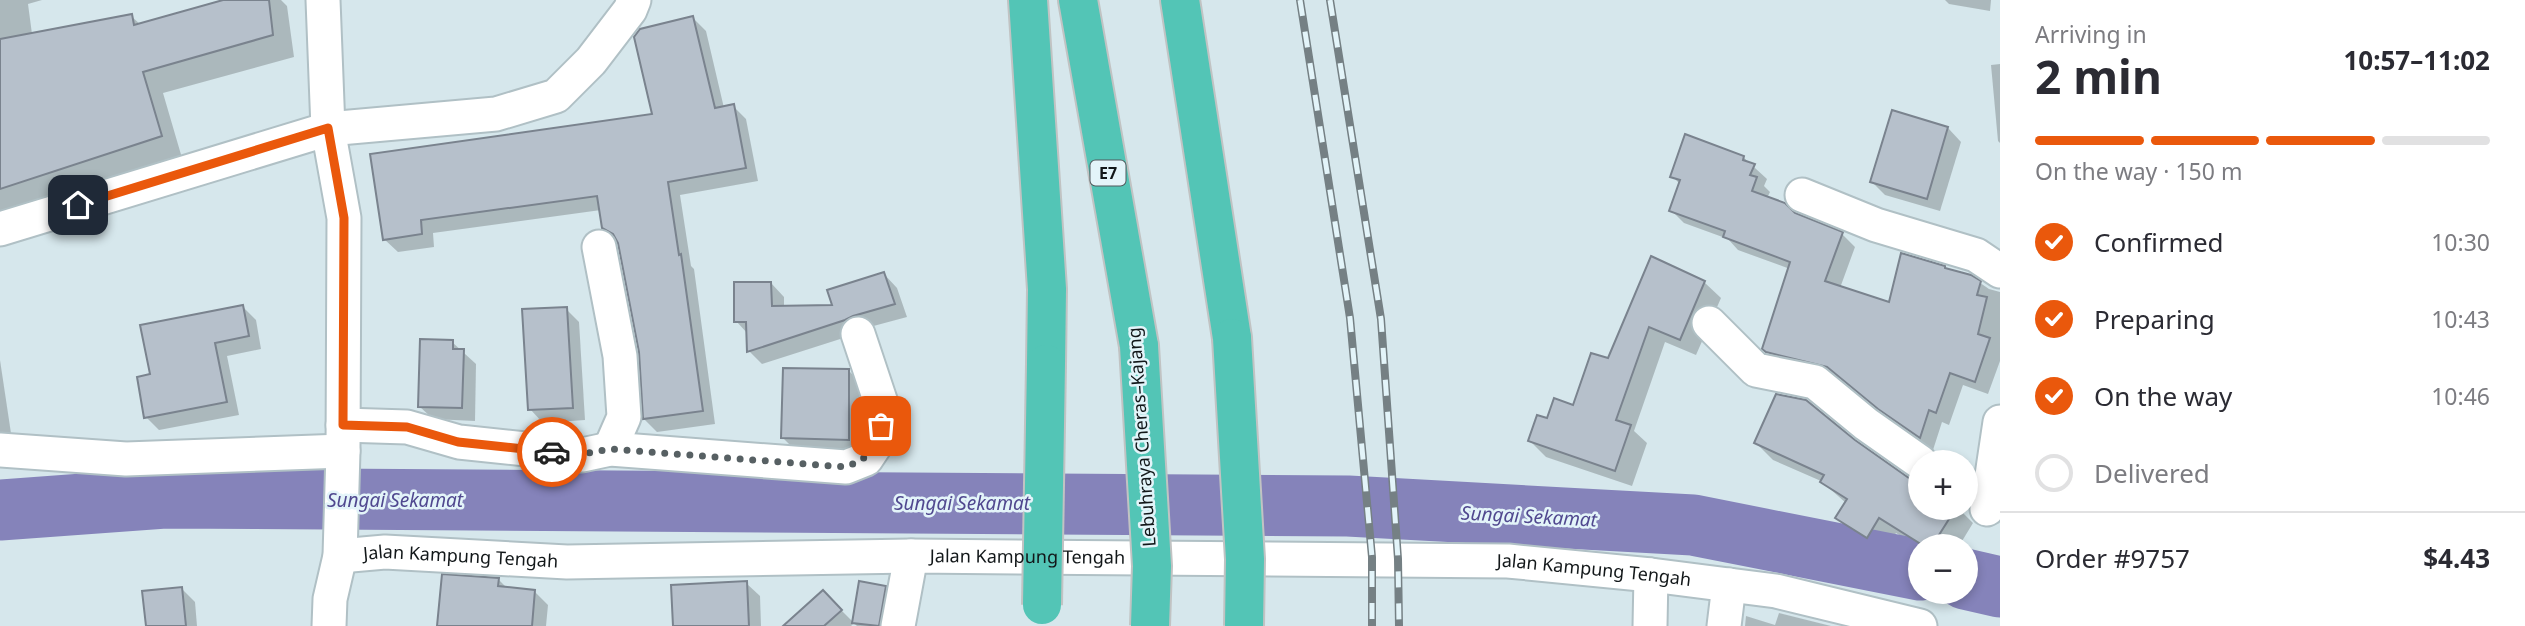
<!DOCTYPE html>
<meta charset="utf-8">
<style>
body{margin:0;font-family:"Noto Sans",sans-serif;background:#f2f2f3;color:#2b2b33;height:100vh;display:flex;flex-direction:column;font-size:26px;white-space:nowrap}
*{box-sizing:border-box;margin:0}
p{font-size:23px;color:#7c7c81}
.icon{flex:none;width:38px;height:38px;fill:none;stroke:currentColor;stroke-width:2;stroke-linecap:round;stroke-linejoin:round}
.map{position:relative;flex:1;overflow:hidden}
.details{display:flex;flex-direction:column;background:#fff;width:525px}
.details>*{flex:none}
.controls{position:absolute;left:1908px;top:450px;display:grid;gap:14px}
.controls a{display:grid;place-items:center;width:70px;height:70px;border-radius:50%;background:#fff;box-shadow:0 4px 10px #0003;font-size:35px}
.pin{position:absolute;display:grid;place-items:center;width:60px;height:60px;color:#fff;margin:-30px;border-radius:14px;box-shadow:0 4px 10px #0006}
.courier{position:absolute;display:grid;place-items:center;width:70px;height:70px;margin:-35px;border:5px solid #ea580c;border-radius:50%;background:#fff;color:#222;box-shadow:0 2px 9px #0007}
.headline em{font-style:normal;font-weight:700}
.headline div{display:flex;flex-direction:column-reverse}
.headline{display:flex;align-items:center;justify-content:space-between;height:119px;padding:0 35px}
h1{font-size:46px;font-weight:700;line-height:52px}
.bar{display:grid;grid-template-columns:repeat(4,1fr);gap:10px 7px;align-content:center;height:84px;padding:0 35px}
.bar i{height:9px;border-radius:5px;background:#e1e1e2}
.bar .on{background:#ea580c}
.bar p{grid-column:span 4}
.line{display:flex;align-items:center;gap:18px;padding:0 35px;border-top:2px solid #e1e1e2}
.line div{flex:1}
ol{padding:0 35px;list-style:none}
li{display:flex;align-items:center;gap:21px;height:77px}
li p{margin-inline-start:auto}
li .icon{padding:7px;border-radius:50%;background:#ea580c;color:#fff;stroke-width:4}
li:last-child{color:#7c7c81}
li i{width:38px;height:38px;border:4px solid #e1e1e2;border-radius:50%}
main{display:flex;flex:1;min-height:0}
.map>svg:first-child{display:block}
</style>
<main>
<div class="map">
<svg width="2000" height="626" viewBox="0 0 2000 626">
<rect width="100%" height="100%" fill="#d6e7ec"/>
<g fill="#0003">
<path d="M0,0H42L28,4L32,34L131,16L141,25L230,0H281L287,6L294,57L163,93L182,158L0,217Z"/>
<path d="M1945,0H1991L1990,11L1949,4Z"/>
<path d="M693,18L706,31L724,108L733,106L746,119L758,181L680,195L691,266L694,269L715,424L657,432L644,419L641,352L619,242L604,228L601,210L433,233L434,247L398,252L384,239L372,155L654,116Z"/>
<path d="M2000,64V143L1998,141L1991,65Z"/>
<path d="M1948,128L1961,142L1940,211L1885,195L1872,182Z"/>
<path d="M1743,157L1767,179L1764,186L1770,192L1767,198L1794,214L1842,234L1855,247L1840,288L1891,305L1948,271L1970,276L1989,289L2000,292V361L1988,394L1963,385L1949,425L1942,422L1933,450L1893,421L1842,379L1781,365L1764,348L1790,269L1738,250L1728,239L1684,223L1671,210L1681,185L1672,176Z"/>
<path d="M1652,258L1704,282L1721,298L1696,355L1665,342L1634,431L1647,443L1632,486L1546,457L1530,441L1548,421L1575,408L1609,360Z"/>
<path d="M884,274L897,288L907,317L866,328L859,333L762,364L749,351L748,334L736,321L771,283L784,297V308L835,307Z"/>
<path d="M243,307L256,320L261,349L227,356L239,415L159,430L146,417L152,376Z"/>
<path d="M566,309L579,322L585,420L543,423L530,409Z"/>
<path d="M452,342L476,364L475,421L433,419L419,406Z"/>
<path d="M0,360L12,440L0,441Z"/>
<path d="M849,371L862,384L861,452L796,451L783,438Z"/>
<path d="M1756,443L1920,508H1961L1960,510L1973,523L1959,546H1920V548L1896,533L1884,553L1853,535L1837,518L1846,503L1821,481L1773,460Z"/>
<path d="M498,579L508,589L535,592L548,605L546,626H439Z"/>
<path d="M746,583L760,596L761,626H675Z"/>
<path d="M861,583L885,588L898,601L894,626H857L854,623L851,626H786L823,592L854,623Z"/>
<path d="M182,589L195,602L197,626H148Z"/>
<path d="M1779,613L1831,626H1745L1746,616L1775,625Z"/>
</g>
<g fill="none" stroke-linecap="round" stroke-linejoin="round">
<g stroke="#8583ba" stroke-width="61">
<path d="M0,510L165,498L1348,506L1693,525L1920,570"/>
<path d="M1965,579L2000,587"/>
</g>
</g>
<g fill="#b6c0cb" stroke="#7a838e" stroke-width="2">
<path d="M223,0H269L273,35L143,72L162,136L0,189V39L132,14L134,25Z"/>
<path d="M693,16L715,108L734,104L746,168L668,182L679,255L681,254L703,411L643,419L639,352L618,243L613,234L602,228L597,196L421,220L422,234L383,240L370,154L652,114L634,37L640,29Z"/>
<path d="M1892,110L1948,127L1927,199L1870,182Z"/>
<path d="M1685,134L1744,156L1743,160L1755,164L1750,175L1757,177L1752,191L1785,203L1795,213L1843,232L1825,281L1889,302L1901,253L1945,266V268L1971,275L1981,281L1977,295L1987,297L1978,334L1990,338L1975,382L1950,373L1936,413L1929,410L1920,438L1878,409L1827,367L1766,352L1762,349L1790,262L1723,237L1725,231L1669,211L1680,180L1670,177Z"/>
<path d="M1651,256L1705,281L1680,340L1649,327L1616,420L1631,425L1615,471L1528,441L1537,415L1547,418L1554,398L1573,405L1591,353L1608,358Z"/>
<path d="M884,272L895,304L853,316L845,320L747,352L746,322H734V282H771L772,306L832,305L827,290Z"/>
<path d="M243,305L249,336L215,343L227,402L144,418L137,377L150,374L140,325Z"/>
<path d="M567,307L573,408L528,410L522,309Z"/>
<path d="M420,339L453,340V349H464L462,408L418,407Z"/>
<path d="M783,368L849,369V440L781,438Z"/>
<path d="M1776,394L1806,400L1855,440L1909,478L1920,481V508H1956L1932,546H1924L1879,518L1867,538L1835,518L1847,499L1820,482L1824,475L1754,443Z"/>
<path d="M442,574L499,578L498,586L535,590L532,626H437Z"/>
<path d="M747,581L749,626H673L671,585Z"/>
<path d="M859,581L886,586L879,626L852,623Z"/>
<path d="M182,587L186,626H146L142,591Z"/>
<path d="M823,590L842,610L824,626H783Z"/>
</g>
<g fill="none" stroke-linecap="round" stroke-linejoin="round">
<g stroke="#b0c0c5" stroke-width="37">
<g id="minor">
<path d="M1802,195L1876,225L1976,255L2000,271"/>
<path d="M0,229L328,129L323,0"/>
<path d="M599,247L620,356L624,417L610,449"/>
<path d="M1709,323L1756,370L1815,382L1866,424L1920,462"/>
<path d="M343,425L407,427L459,442L582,455L610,449L846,467L866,459L878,441L884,412L858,334"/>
<path d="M0,450L126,459L343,451"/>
<path d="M1987,509L2000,422"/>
<path id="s1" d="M340,556L385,552L567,562L911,556L1508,561L1651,575L1776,591L1920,626"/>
<path d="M329,626L330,599L340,556L343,451L344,218L328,129L496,114L556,96L591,61L630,10L634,0"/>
<path d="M898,626L911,556"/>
<path d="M1650,626L1651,575"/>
<path d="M1724,626L1729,585"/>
</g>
</g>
<g stroke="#c1c3c3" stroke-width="42">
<g id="highway">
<path d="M1028,0L1047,289L1046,364"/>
<path d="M1078,0L1139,346"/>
<path d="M1180,0L1232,338"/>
</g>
</g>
<use href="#minor" stroke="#fff" stroke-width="33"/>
<use href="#highway" stroke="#53c5b6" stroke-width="38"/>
<g stroke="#758084" stroke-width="8">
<g id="rail">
<path d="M1300,0L1350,318L1372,557V626"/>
<path d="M1330,0L1381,319L1398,559L1399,626"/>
</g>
</g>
<use href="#rail" stroke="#e3f4f9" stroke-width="5" stroke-dasharray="16" stroke-linecap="butt"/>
<g stroke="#c1c3c3" stroke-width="42" stroke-linecap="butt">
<g id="highway-bridge">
<path d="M1232,338L1245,559L1244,626"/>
<path d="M1139,346L1152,566L1150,626"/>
<path d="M1042,605L1046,364"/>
</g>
</g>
<use href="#highway-bridge" stroke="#53c5b6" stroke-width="38"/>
</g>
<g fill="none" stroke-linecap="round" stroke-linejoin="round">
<path stroke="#576063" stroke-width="7" stroke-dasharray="0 12.6" d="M552,452L582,454L610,449L846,467C868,458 876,451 881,426"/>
<path stroke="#ea580c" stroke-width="9" d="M78,205L328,128L344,218L343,425L407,427L458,442L552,452"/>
</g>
<g text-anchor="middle" stroke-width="5" stroke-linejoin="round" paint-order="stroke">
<rect fill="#e3f4f9" stroke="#51595c" stroke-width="2" x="1090.5" y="160.5" width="35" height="25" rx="5"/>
<g font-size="16" font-weight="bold" fill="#121719">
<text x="1108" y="179">E7</text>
</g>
<g font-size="18" fill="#121719" stroke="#e3f4f9">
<text transform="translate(1142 437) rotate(-94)" y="6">Lebuhraya Cheras–Kajang</text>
<text dy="6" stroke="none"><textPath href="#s1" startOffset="688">Jalan Kampung Tengah</textPath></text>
<text dy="6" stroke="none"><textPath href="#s1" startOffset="121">Jalan Kampung Tengah</textPath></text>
<text dy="6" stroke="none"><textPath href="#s1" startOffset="1255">Jalan Kampung Tengah</textPath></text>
</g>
<g font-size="19" font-style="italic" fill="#50488f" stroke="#e3f4f9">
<text x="395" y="507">Sungai Sekamat</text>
<text x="962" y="510">Sungai Sekamat</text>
<text transform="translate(1529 516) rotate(3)" y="7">Sungai Sekamat</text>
</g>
</g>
</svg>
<div class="controls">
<a>+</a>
<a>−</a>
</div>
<div class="pin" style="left:881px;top:426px;background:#ea580c"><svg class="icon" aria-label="bag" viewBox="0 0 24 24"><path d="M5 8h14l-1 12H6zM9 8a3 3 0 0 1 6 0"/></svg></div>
<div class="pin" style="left:78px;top:205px;background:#1f2937"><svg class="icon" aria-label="home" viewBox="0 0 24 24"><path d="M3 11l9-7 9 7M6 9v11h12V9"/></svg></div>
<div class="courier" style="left:552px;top:452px"><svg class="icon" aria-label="car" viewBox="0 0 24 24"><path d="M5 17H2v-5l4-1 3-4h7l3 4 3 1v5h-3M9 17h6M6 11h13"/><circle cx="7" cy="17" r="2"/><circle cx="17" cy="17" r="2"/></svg></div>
</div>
<section class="details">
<div class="headline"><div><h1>2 min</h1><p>Arriving in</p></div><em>10:57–11:02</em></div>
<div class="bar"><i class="on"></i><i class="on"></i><i class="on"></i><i></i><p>On the way · 150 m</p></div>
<ol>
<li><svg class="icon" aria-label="check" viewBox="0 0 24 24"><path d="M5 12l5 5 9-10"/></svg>Confirmed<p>10:30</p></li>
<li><svg class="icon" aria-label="check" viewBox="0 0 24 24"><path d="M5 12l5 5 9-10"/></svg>Preparing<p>10:43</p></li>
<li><svg class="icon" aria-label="check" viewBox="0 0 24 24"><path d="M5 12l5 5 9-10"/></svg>On the way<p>10:46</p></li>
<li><i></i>Delivered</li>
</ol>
<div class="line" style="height:91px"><div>Order #9757</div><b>$4.43</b></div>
</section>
</main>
